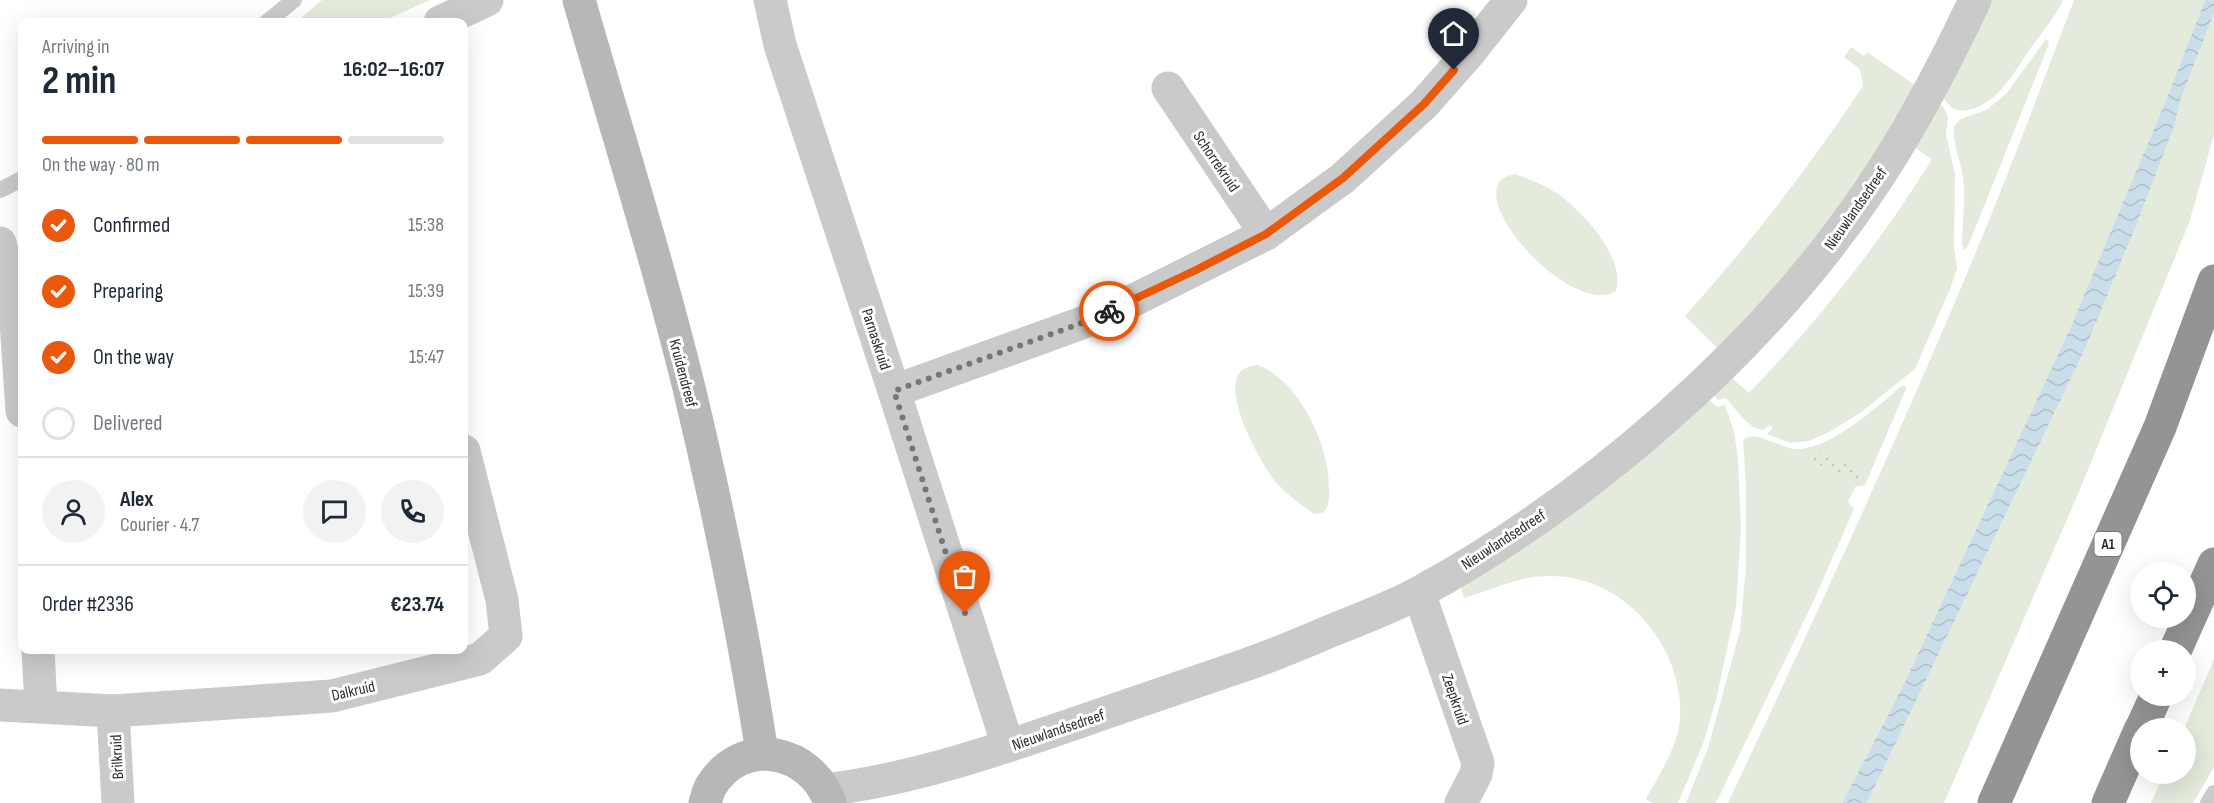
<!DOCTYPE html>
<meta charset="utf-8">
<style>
body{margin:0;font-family:"Sofia Sans Condensed",sans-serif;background:#f2f2f3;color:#1f2937;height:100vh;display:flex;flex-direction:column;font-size:22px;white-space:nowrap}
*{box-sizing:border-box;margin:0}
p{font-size:20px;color:#747a83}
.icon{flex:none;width:33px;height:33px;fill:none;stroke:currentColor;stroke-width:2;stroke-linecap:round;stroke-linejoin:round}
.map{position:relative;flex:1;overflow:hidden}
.side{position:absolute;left:18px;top:18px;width:450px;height:636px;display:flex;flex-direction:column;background:#fff;border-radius:12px;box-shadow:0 6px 24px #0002}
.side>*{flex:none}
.tools{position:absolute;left:2130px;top:562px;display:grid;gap:12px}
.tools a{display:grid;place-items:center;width:66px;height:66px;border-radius:50%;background:#fff;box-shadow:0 6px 24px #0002;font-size:30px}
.pin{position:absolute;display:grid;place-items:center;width:51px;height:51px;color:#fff;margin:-62px -26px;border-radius:50% 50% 50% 0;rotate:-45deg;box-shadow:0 0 6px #0007}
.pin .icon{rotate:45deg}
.courier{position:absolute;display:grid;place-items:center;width:60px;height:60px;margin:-30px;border:4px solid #ea580c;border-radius:50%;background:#fff;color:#222;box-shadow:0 2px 8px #0007}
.headline em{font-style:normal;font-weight:700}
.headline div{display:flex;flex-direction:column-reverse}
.headline{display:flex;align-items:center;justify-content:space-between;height:102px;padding:0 24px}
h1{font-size:39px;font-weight:700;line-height:45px}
.bar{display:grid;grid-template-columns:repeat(4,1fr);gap:9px 6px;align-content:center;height:72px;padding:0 24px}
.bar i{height:8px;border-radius:4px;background:#e0e1e3}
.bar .on{background:#ea580c}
.bar p{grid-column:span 4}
.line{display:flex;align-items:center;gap:15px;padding:0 24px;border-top:2px solid #e0e1e3}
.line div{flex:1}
.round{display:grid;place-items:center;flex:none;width:63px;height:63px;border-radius:32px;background:#f2f2f3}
ol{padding:0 24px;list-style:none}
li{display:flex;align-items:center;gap:18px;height:66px}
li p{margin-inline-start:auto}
li .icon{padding:6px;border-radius:50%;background:#ea580c;color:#fff;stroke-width:4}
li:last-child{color:#747a83}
li i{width:33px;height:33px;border:3px solid #e0e1e3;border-radius:50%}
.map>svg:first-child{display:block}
</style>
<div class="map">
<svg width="2214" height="803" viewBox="0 0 2214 803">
<defs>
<pattern id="park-dots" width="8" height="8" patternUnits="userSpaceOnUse" patternTransform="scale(1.5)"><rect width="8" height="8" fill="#e4eadc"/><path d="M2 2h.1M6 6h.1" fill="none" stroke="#c4c9bd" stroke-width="1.8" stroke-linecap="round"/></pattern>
<pattern id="water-waves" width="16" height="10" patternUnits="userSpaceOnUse" patternTransform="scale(1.5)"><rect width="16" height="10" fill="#c9dee8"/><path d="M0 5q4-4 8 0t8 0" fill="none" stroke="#adbfc7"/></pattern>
</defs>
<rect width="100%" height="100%" fill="#fff"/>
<g fill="#e4eadc">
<path d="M322,0H430L381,22H296Z"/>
<path d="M1985,0H2063C2055,17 2043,31 2032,46C2015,70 2000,103 1968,110C1962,111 1956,111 1951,107C1948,104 1945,100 1942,96Z"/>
<path d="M2074,0H2205L2169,93L2069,331L1901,690L1842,803H1728C1809,631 1889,458 1963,283C2003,189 2038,95 2074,0Z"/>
<path d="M2214,13V135L2189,223L2078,494L1944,803H1867L2086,347L2138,221L2175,124L2180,101Z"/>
<path d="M2046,39L2049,42L2048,46L1971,239L1966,249L1964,250L1962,245C1962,223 1966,200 1963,178C1961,161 1952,142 1954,126L1961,119L1988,109L2007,93Z"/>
<path d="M1851,47L1864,56L1867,52L1915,85L1870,163L1807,253L1720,351L1685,316C1750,243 1809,168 1863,86L1860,69L1844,57Z"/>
<path d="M1940,105L1944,108L1948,117L1946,135L1955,174L1954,248L1957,268L1950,289L1915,369L1860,413L1829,432L1809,441L1790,443L1767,434L1773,428L1770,425L1763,430C1746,427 1737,410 1726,398L1718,400L1712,393L1731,377L1749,393C1818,321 1879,245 1932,159L1911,145Z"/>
<path d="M1515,174C1530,179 1544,185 1558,194C1583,212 1626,258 1616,291C1570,320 1450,184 1515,174Z"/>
<path d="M1257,365C1299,379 1329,445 1329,487C1329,497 1330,506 1323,513L1314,514C1300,504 1286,494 1275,481C1260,462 1222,394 1240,372C1245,367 1251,366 1257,365Z"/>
<path d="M1902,386H1905L1906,389L1865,485L1855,487L1848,502L1854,509L1814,600L1716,803H1686L1708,748L1740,631L1746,568V485L1743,440C1755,428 1781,450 1800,449C1829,447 1862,419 1884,401C1891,396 1895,390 1902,386Z"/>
<path d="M1706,397L1717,407L1725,405L1734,432L1738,458L1741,529L1736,607L1716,700L1703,744L1681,796L1678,803H1652L1646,799C1659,775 1677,748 1680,720C1685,646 1623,574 1548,576C1519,576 1491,590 1464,598L1460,583Z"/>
<path d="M2214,659V767L2193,803H2151L2164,774H2186V729H2184Z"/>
</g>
<path fill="url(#park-dots)" d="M1812,450L1862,470L1857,480L1808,460Z"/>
<path fill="url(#water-waves)" d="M2205,0H2214V13L2180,101L2175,124L2138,221L2086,347L1867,803H1842L1901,690L2069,331L2169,93Z"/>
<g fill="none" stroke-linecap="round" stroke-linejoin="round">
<g stroke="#cacaca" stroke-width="16">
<path d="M267,22L294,0"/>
<path d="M0,190L22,179"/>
<path d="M2208,803L2214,793"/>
</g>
<g stroke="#cacaca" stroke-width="33">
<path d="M770,0L780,45L894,391L1008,746"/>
<path d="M440,22L487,0"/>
<path d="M1168,88L1266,234"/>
<path d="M0,243L14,292L22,411"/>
<path d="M894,391L1082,323L1132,301L1266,234L1343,178L1424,104L1469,53L1511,0"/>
<path d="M1419,593L1478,763L1476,774L1461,803"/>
<path d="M38,650L41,706"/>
<path d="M0,705L113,711L332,696L480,659L506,636L502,600L464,451"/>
<path d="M113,711L118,803"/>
<path d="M825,790C931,777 1034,737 1134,703C1171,690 1208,678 1245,665C1275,655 1304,642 1333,630C1362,618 1393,607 1420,592C1588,500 1761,351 1869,191C1910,131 1944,66 1975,0"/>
</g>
<g stroke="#b7b7b7" stroke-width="33">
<path d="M579,0C616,129 657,258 689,388C718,509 743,630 762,752"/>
<path d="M705,803C707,797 708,791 711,786C743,734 812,750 830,803"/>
</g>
<g stroke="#949494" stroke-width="33">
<path d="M2175,651L2214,564"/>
<path d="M2141,729L2156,696"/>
<path d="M1994,803L2160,427L2214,281"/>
<path d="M2108,803L2140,730"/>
</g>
</g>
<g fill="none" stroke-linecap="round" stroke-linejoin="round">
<path stroke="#767676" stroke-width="6" stroke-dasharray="0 10.8" d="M965,613L894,391L1082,323L1109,311"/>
<path stroke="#ea580c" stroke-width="8" d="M1109,311L1196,270L1266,234L1343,178L1424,104L1454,70"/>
</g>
<g text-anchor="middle" stroke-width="6" stroke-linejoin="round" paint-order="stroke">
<rect fill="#fff" stroke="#6c6c6c" stroke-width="1.5" x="2094.5" y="532" width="27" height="24" rx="4.5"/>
<g font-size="15" font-weight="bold" fill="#2d2d2d">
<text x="2108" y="549">A1</text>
</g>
<g font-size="16" fill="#2d2d2d" stroke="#fff">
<text transform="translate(1217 161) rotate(56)" y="6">Schorrekruid</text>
<text transform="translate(1855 208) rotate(-55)" y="6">Nieuwlandsedreef</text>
<text transform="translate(877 339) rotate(72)" y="6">Parnaskruid</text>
<text transform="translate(684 373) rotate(75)" y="6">Kruidendreef</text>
<text transform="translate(1503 539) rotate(-33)" y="6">Nieuwlandsedreef</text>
<text transform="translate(353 690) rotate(-13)" y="6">Dalkruid</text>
<text transform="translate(1456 699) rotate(71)" y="6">Zeepkruid</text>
<text transform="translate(1058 729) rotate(-19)" y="6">Nieuwlandsedreef</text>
<text transform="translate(116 757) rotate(-93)" y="6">Brilkruid</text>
</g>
</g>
</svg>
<div class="tools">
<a><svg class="icon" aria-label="locate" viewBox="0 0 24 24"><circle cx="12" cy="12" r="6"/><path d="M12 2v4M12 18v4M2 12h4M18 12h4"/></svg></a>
<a>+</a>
<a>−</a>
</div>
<div class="pin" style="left:965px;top:613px;background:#ea580c"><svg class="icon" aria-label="bag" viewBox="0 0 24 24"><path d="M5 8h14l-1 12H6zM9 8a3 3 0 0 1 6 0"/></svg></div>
<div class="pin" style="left:1454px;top:70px;background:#1f2937"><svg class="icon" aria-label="home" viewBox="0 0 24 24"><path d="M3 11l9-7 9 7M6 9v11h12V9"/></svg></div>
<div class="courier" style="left:1109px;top:311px"><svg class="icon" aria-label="bike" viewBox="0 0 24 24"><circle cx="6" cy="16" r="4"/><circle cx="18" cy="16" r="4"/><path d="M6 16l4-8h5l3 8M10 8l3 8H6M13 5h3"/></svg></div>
<section class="side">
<div class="headline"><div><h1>2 min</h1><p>Arriving in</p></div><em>16:02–16:07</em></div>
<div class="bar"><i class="on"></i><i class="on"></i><i class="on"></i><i></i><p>On the way · 80 m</p></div>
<ol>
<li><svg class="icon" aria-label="check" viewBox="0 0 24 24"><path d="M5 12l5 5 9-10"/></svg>Confirmed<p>15:38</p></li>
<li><svg class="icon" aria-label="check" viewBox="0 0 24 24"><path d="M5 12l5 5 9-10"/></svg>Preparing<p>15:39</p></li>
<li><svg class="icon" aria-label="check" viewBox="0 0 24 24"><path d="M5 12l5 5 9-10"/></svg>On the way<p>15:47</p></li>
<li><i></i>Delivered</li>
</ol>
<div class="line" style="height:108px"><a class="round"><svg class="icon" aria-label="person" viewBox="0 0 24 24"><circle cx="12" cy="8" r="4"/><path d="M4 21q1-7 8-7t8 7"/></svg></a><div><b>Alex</b><p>Courier · 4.7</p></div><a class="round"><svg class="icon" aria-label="chat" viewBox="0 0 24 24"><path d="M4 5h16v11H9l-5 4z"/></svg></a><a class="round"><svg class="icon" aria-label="phone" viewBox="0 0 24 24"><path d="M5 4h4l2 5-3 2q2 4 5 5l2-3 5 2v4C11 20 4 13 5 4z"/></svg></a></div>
<div class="line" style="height:78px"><div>Order #2336</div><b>€23.74</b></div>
</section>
</div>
